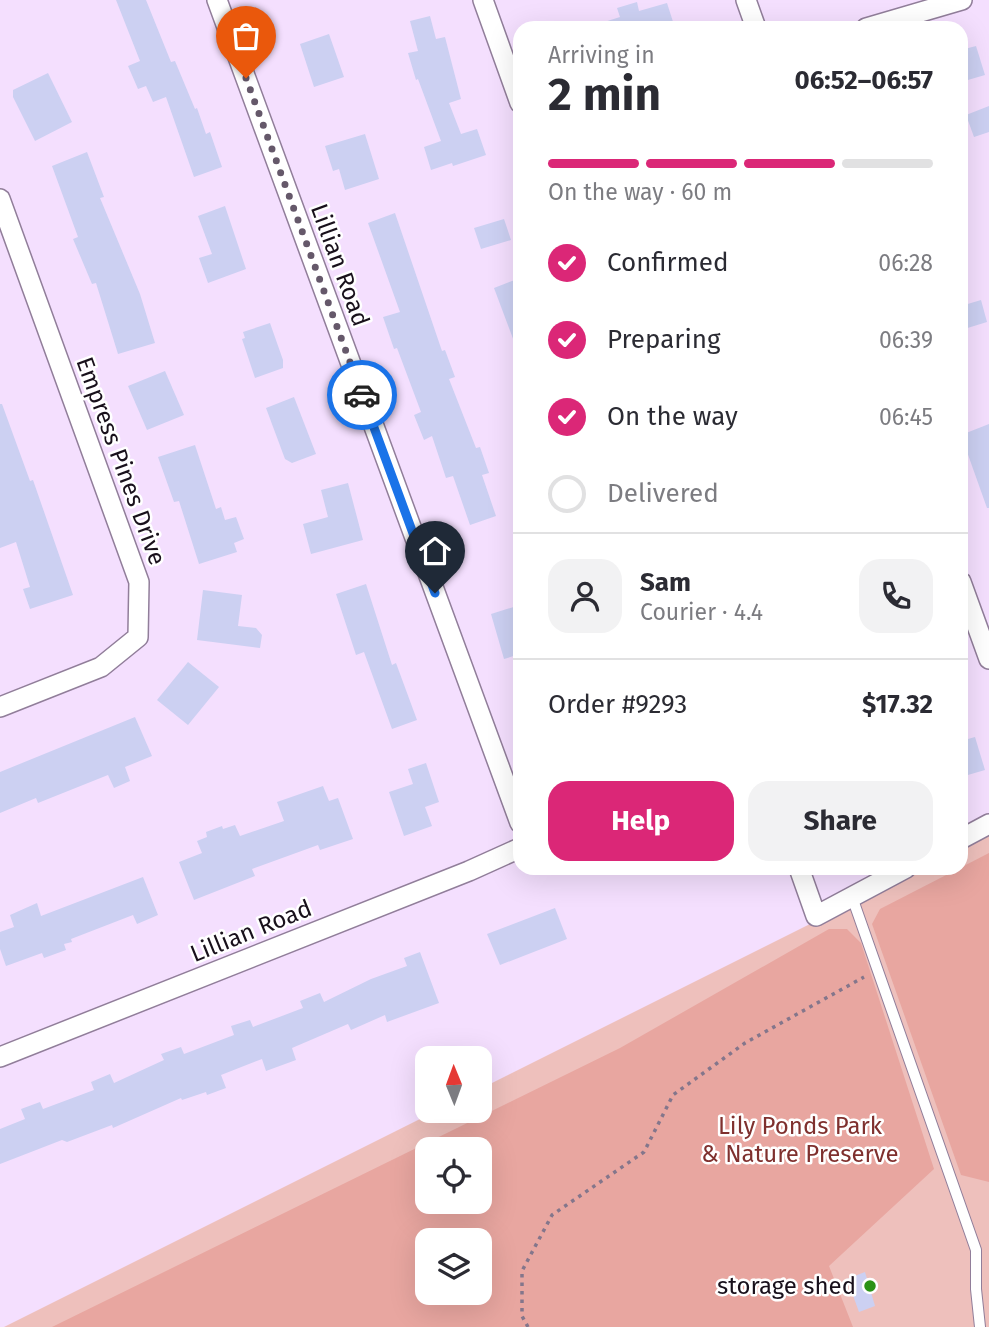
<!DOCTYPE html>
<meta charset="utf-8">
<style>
body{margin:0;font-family:"Fira Sans",sans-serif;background:#f2f2f3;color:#2b2b33;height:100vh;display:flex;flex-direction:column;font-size:26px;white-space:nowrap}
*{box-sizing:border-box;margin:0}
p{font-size:23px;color:#7c7c81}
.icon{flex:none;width:38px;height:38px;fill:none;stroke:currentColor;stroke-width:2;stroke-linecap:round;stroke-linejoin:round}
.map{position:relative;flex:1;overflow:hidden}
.details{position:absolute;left:513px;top:21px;width:455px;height:854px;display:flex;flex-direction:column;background:#fff;border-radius:21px;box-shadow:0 7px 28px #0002}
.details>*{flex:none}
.needle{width:46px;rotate:359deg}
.buttons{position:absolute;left:415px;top:1046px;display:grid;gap:14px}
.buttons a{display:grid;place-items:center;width:77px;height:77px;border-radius:14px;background:#fff;box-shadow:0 7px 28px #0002;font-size:35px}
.pin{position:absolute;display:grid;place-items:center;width:60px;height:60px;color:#fff;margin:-72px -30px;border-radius:50% 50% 50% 0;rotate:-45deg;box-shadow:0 0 7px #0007}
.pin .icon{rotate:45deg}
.courier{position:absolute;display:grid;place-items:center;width:70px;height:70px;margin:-35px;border:5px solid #1a73e8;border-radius:50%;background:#fff;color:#222;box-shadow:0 2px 9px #0007}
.headline em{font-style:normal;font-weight:700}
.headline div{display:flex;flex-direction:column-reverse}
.headline{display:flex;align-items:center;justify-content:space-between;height:119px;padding:0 35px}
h1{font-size:46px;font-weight:700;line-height:52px}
.bar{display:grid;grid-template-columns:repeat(4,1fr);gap:10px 7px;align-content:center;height:84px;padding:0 35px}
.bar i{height:9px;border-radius:5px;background:#e1e1e2}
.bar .on{background:#db2777}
.bar p{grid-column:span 4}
.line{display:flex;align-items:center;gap:18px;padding:0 35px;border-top:2px solid #e1e1e2}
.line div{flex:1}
.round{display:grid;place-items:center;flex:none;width:74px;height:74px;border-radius:21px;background:#f2f2f3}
ol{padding:0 35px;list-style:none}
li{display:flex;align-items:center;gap:21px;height:77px}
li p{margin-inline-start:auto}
li .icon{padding:7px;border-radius:50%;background:#db2777;color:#fff;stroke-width:4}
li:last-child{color:#7c7c81}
li i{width:38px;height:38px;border:4px solid #e1e1e2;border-radius:50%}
.action{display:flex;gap:14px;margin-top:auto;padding:14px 35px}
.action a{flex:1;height:80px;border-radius:21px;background:#db2777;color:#fff;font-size:28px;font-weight:700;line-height:80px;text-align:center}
.action a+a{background:#f2f2f3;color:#2b2b33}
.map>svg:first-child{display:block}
</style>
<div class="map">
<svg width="989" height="1327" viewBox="0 0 989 1327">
<rect width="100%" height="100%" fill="#f4dffe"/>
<path fill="#eec0bc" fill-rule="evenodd" d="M989,835V1327H4L436,1111H480V1089L922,868H961V849ZM427,1150H480V1202H427ZM427,1241H480V1293H427Z"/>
<g fill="#e8a6a0" fill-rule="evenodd">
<path d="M989,853V1182L961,1175L872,924L880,909Z"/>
<path d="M829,929H847L861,943L934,1169L829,1266L853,1327H52L620,1048ZM427,1150H480V1202H427ZM427,1241H480V1293H427Z"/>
</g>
<g fill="#ccd0f2">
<path d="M116,0H146L171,62L175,61L195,109L197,108L206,134L210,132L222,167L194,177L166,97L153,102L146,86L138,89L128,66L140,61Z"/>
<path d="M637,2L639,11L667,3L675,28H599L598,24L620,17L617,8Z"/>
<path d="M430,16L436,39L445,37L461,99L449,103L461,134L477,129L486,155L453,166L452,163L431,170L424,147L441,141L418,79L416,80L408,53L418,51L410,21Z"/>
<path d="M329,34L344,77L314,87L300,44Z"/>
<path d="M976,46L985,75L961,82V50Z"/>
<path d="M48,73L72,122L35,141L13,97V90Z"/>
<path d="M989,106V132L974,137L966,115Z"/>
<path d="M365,134L379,179L345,190L339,169L333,171L325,146Z"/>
<path d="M87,152L104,197L100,198L140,294L155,343L118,354L96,283L92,284L73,239L78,237L52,166Z"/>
<path d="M225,206L246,269L208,283L199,258L212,254L198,216Z"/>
<path d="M395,213L442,351L445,350L455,377L449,379L476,448L480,447L489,473L482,475L496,516L470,525L453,476L446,478L432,436L424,440L414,415L421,412L397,348L394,349L383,317L400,312L368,223Z"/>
<path d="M504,219L511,240L481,249L474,228Z"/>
<path d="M520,278V351L518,352L494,288Z"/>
<path d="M981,300L987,322L961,330V306Z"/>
<path d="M270,323L283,360V368L255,378L242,339L245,338L243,332Z"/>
<path d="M165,371L184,415L147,430L128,386Z"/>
<path d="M294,397L316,454L292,463L285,459L266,408Z"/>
<path d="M0,404H2L30,481L33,480L73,595L30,609L23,589L30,587L16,542L0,548Z"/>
<path d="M989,424V508H987L961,435Z"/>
<path d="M195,445L216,509L221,507L225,520L236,517L244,539L234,543L237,552L199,564L179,501L174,502L158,457Z"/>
<path d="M348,483L363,540L311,554L303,524L328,517L321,490Z"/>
<path d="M366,584L392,665L396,663L417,720L392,729L364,652L356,655L336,594Z"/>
<path d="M203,590L242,595L238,626L256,628L262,635L260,648L197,640Z"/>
<path d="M520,605V654L504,659L491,614Z"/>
<path d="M188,662L219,687L188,725L157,700Z"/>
<path d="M135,717L152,756L125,767L130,781L114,788L108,775L38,803L36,798L0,813V772Z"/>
<path d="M975,737L985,770L961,777V741Z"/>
<path d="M426,763L439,802L425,807L432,826L404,836L389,792L413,784L408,769Z"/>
<path d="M323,786L329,801L338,798L353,839L320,850L318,845L252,869L255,876L194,900L179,862L202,853L197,841L207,837L206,832L222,826L223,829L235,825L240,836L284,821L277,802Z"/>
<path d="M143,877L158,915L137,924L133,915L71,939L72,942L64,944L66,950L44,958L42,953L6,966L0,949V932L14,927L10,915L37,903L41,916Z"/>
<path d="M555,908L567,939L500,965L487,934Z"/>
<path d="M420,952L439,1003L387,1022L385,1015L351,1030L348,1024L292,1048L296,1060L266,1071L262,1059L221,1075L226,1088L207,1095L206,1092L182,1100L181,1098L113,1128L112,1125L67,1142L62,1140L0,1164V1129L25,1119L21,1109L40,1102L43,1109L94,1090L91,1082L110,1074L114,1083L164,1060L161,1054L181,1047L184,1054L234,1035L231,1026L250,1020L253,1027L303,1008L300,1001L320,993L324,1002L371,979L407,966L404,958Z"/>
<path d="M865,1272L875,1306L859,1312L847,1279Z"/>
</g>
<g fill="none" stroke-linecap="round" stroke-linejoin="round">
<g stroke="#917e9a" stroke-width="12">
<path id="service" d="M852,897L976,1250V1289L980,1327"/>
</g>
<g stroke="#917e9a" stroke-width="22">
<g id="minor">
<path d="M217,0L520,823"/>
<path d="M483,0L520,103"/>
<path d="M746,0L756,28"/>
<path d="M866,28L962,0"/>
<path d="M0,199L139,582L138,637L101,667L0,707"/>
<path d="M961,582L989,659"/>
<path d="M961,839L989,824"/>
<path d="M799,868L816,916L906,868"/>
<path d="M0,1057L469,871L520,848"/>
</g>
</g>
<path stroke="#84768b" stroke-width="3.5" stroke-dasharray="3.5 5" stroke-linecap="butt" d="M528,1327L522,1316V1271L552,1215L644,1152L673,1095L745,1043L864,977"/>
<use href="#service" stroke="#fff" stroke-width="10"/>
<use href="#minor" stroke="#fff" stroke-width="19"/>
</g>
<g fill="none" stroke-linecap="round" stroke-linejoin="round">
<path stroke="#65586a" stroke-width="7" stroke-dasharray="0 12.6" d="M246,78L362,395"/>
<path stroke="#1a73e8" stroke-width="9" d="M362,395L435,593"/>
</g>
<circle fill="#2b9216" stroke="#fff" stroke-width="2.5" cx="870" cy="1286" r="7"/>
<g text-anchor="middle" stroke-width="5" stroke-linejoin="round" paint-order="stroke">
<g font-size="24" fill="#18101b" stroke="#fff">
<text transform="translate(340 265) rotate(70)" y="8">Lillian Road</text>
<text transform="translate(121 461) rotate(70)" y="8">Empress Pines Drive</text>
<text transform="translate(251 931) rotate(-22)" y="8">Lillian Road</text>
</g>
<g font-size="24" fill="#7f302e" stroke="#fff">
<text x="800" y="1134">Lily Ponds Park<tspan x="800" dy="28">&amp; Nature Preserve</tspan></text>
</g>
<g font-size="24" fill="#18101b" stroke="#fff" text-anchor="end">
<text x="856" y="1294">storage shed</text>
</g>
</g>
</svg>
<div class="buttons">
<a><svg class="needle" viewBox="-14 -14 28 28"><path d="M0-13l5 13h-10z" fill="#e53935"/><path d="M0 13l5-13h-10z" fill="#7c7c81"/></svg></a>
<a><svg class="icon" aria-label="locate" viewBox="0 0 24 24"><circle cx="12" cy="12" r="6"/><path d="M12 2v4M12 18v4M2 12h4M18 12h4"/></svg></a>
<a><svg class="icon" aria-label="layers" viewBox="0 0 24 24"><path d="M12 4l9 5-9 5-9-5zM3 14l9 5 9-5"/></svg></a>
</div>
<div class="pin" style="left:246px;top:78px;background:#ea580c"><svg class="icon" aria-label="bag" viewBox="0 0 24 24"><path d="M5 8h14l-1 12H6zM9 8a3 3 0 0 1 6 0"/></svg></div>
<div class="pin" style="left:435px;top:593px;background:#1f2937"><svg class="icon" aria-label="home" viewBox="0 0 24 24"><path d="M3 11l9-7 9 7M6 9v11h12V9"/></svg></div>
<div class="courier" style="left:362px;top:395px"><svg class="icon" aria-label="car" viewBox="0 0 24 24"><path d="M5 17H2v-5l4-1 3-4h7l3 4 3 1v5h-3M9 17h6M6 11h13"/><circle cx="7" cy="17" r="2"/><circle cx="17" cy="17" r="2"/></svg></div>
<section class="details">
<div class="headline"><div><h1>2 min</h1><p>Arriving in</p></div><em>06:52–06:57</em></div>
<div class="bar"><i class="on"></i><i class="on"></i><i class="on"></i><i></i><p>On the way · 60 m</p></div>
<ol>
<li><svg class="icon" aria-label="check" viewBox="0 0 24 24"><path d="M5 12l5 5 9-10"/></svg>Confirmed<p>06:28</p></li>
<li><svg class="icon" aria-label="check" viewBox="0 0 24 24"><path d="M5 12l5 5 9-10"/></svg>Preparing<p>06:39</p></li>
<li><svg class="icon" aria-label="check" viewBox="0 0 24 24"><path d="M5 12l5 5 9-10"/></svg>On the way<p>06:45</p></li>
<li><i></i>Delivered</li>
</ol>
<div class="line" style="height:126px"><a class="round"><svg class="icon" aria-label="person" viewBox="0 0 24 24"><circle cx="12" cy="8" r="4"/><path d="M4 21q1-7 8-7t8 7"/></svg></a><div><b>Sam</b><p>Courier · 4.4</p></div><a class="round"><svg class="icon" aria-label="phone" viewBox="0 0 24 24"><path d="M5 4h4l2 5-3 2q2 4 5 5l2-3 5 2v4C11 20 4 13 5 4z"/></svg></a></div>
<div class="line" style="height:91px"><div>Order #9293</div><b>$17.32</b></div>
<div class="action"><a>Help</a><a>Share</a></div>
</section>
</div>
